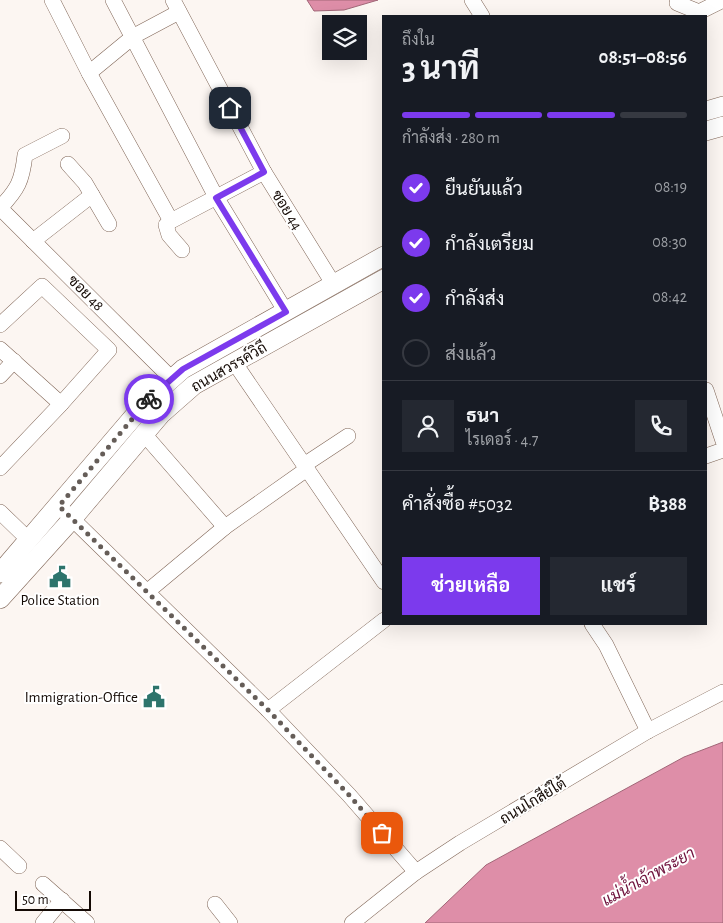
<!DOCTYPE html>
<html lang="th">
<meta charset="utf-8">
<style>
body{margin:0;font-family:"Alegreya Sans",Sarabun,sans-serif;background:#242831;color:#f1f3f6;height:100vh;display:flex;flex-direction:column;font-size:19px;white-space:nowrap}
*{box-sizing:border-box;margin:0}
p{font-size:16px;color:#9ea1a6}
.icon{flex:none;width:28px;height:28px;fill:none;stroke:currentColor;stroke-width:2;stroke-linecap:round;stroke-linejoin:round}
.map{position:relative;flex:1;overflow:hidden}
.sheet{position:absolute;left:382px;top:15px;width:325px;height:610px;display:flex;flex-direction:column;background:#171b24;border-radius:0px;box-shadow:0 5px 20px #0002}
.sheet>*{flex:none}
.controls{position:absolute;left:322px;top:15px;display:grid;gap:10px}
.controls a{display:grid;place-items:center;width:45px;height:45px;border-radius:0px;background:#171b24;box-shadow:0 5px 20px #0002;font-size:25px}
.scale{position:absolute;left:15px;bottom:12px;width:76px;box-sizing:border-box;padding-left:5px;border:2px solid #140a05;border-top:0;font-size:14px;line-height:18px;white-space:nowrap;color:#140a05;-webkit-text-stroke:4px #fff;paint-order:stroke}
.pin{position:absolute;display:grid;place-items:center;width:42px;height:42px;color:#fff;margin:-21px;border-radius:10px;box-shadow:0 2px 8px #0006}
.courier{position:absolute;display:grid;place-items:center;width:50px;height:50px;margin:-25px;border:4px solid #7c3aed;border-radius:50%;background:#fff;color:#222;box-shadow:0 1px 6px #0007}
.head em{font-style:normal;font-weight:700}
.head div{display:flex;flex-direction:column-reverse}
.head{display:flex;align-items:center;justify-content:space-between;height:85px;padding:0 20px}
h1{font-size:32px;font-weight:700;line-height:38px}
.bar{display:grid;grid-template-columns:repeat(4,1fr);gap:8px 5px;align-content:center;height:60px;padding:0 20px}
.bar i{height:6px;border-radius:4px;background:#363941}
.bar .on{background:#7c3aed}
.bar p{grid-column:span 4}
.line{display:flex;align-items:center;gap:12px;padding:0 20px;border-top:1px solid #363941}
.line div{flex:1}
.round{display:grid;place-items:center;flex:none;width:52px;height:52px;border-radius:0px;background:#242831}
ol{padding:0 20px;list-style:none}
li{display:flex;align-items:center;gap:15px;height:55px}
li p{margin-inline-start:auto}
li .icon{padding:5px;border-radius:50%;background:#7c3aed;color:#fff;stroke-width:4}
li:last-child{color:#9ea1a6}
li i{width:28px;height:28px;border:2px solid #363941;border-radius:50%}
.primary-button{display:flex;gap:10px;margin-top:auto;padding:10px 20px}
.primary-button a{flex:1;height:58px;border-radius:0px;background:#7c3aed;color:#fff;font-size:20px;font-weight:700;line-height:58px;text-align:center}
.primary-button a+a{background:#242831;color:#f1f3f6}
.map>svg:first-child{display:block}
</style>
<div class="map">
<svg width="723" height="923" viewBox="0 0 723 923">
<rect width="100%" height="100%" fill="#fcf6f2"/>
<g fill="#de8ea8" stroke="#a16677">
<path d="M307,0H378L344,10L314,11Z"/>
<path d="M723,742V923H425L486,865L684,757Z"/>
</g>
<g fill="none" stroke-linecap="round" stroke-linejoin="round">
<g stroke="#806657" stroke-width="16">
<g id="minor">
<path d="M52,0L89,73L171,221L264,172"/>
<path d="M113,0L216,197L286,312"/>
<path d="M173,0L264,172L334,285"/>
<path d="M472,0L482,16"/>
<path d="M677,3L699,12L723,0"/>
<path d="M89,73L134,36L179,12"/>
<path d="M68,164L85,183L109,224"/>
<path d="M0,208L172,379"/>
<path d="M0,208C18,189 22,181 25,155L62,136"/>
<path d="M171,221L166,225L169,235L182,250"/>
<path d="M33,241L92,195"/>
<path d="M0,325L42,286L109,350L61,404L0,468"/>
<path d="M0,349L61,404"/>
<path d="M234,362L384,582"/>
<path d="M0,376L14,361"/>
<path d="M706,390L723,441"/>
<path d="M144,434L225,527"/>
<path d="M706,456L723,450"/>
<path d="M304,465L348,436"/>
<path d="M59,506L268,710L349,795L416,872"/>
<path d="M0,512L29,540"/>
<path d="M148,591L225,527L307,469"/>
<path d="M592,624L606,645L648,731"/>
<path d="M268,710L384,620"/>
<path d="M0,848L19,866"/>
<path d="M43,884L87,923"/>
<path d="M215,904L230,923"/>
<path d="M43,923L62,900"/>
<path d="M352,923L416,872L460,843L648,731L723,692"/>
</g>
</g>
<g stroke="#806657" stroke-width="20">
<g id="major">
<path d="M706,111L723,106"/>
<path d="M706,131L723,126"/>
<path d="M0,573L147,401L183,369L384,256"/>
<path d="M0,599L73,518L161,414L194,385L384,279"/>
</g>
</g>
<use href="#minor" stroke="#fff" stroke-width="15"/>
<use href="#major" stroke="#fff" stroke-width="19"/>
</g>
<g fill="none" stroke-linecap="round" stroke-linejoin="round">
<path stroke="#655d58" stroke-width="5" stroke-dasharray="0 9" d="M149,399L59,506L268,710L349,795L382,833"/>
<path stroke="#7c3aed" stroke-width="6" d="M149,399L183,369L286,312L216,198L264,172L230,108"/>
</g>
<defs>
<g id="civic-bare" transform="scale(1.725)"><path d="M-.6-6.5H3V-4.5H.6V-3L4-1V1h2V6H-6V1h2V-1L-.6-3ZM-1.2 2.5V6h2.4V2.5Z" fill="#2d746c" stroke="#fff" stroke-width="2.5" paint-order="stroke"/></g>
</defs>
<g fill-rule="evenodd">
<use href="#civic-bare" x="60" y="577"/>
<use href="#civic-bare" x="154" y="697"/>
</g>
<g text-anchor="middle" stroke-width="4" stroke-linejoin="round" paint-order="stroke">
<g font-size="15" fill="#140a05" stroke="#fff">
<text transform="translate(287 210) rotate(58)" y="5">ซอย 44</text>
<text transform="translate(86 293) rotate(45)" y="5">ซอย 48</text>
<text transform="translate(229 367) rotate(-30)" y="5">ถนนสวรรค์วิถี</text>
<text transform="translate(533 801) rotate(-31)" y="5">ถนนโกสีย์ใต้</text>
</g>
<g font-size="15" fill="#140a05" stroke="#fff">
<text x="60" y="605">Police Station</text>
<text x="138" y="702" text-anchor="end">Immigration-Office</text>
</g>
<g font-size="16" font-style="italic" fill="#6e103b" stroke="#fff">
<text transform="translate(648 876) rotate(-29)" y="6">แม่น้ำเจ้าพระยา</text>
</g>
</g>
</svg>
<div class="controls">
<a><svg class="icon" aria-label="layers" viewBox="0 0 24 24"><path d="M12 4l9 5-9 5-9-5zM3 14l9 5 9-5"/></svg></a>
</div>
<div class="scale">50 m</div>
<div class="pin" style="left:382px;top:833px;background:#ea580c"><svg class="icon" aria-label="bag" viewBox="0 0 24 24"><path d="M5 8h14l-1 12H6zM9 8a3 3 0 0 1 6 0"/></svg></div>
<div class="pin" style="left:230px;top:108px;background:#1f2937"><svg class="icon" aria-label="home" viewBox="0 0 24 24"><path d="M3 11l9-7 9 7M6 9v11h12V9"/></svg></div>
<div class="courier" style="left:149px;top:399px"><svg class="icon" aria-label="bike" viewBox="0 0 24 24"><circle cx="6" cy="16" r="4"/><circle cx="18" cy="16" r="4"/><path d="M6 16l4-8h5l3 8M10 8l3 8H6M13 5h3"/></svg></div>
<section class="sheet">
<div class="head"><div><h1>3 นาที</h1><p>ถึงใน</p></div><em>08:51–08:56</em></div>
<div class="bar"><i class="on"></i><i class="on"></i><i class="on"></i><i></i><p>กำลังส่ง · 280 m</p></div>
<ol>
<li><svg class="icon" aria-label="check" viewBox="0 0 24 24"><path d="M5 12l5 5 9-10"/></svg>ยืนยันแล้ว<p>08:19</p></li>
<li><svg class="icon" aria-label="check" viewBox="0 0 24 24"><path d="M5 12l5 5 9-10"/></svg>กำลังเตรียม<p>08:30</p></li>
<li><svg class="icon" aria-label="check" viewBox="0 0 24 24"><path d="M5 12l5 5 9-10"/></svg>กำลังส่ง<p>08:42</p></li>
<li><i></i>ส่งแล้ว</li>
</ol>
<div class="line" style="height:90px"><a class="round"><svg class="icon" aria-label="person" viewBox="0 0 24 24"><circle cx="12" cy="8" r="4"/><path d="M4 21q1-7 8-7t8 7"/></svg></a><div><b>ธนา</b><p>ไรเดอร์ · 4.7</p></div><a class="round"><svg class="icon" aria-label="phone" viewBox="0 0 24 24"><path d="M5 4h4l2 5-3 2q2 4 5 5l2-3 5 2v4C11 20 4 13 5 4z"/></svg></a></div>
<div class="line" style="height:65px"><div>คำสั่งซื้อ #5032</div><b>฿388</b></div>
<div class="primary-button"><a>ช่วยเหลือ</a><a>แชร์</a></div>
</section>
</div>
